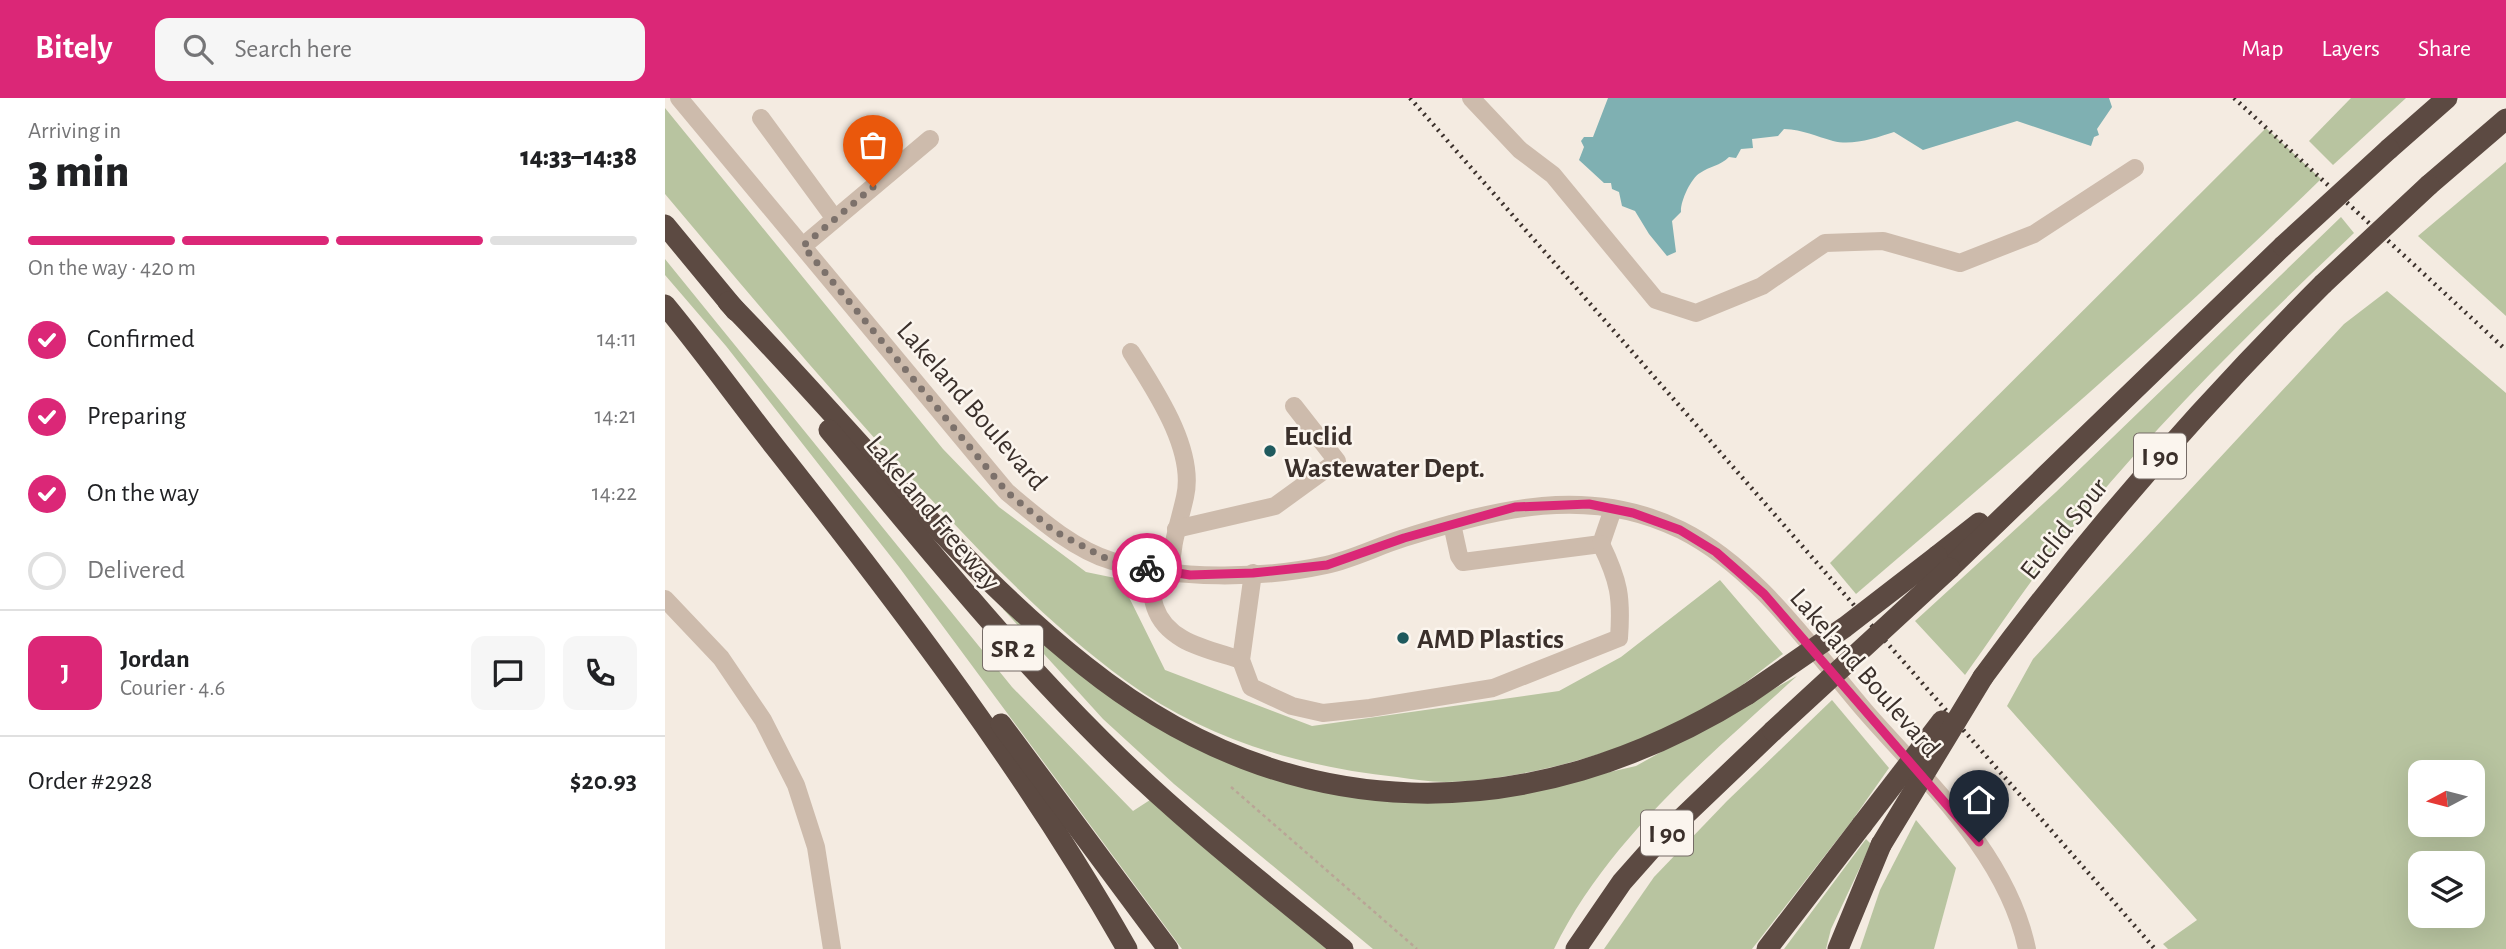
<!DOCTYPE html>
<meta charset="utf-8">
<style>
body{margin:0;font-family:"Alegreya Sans",sans-serif;background:#f6f6f6;color:#202124;height:100vh;display:flex;flex-direction:column;font-size:26px;white-space:nowrap}
*{box-sizing:border-box;margin:0}
p{font-size:23px;color:#757577}
.icon{flex:none;width:38px;height:38px;fill:none;stroke:currentColor;stroke-width:2;stroke-linecap:round;stroke-linejoin:round}
.map{position:relative;flex:1;overflow:hidden}
.sheet{display:flex;flex-direction:column;background:#fff;width:665px}
.sheet>*{flex:none}
.needle{width:46px;rotate:263deg}
.tools{position:absolute;left:1743px;top:662px;display:grid;gap:14px}
.tools a{display:grid;place-items:center;width:77px;height:77px;border-radius:14px;background:#fff;box-shadow:0 7px 28px #0002;font-size:35px}
.pin{position:absolute;display:grid;place-items:center;width:60px;height:60px;color:#fff;margin:-72px -30px;border-radius:50% 50% 50% 0;rotate:-45deg;box-shadow:0 0 7px #0007}
.pin .icon{rotate:45deg}
.courier{position:absolute;display:grid;place-items:center;width:70px;height:70px;margin:-35px;border:5px solid #db2777;border-radius:50%;background:#fff;color:#222;box-shadow:0 2px 9px #0007}
.overview em{font-style:normal;font-weight:800}
.overview div{display:flex;flex-direction:column-reverse}
.overview{display:flex;align-items:center;justify-content:space-between;height:119px;padding:0 28px}
h1{font-size:46px;font-weight:800;line-height:52px}
.bar{display:grid;grid-template-columns:repeat(4,1fr);gap:10px 7px;align-content:center;height:84px;padding:0 28px}
.bar i{height:9px;border-radius:5px;background:#e0e0e0}
.bar .on{background:#db2777}
.bar p{grid-column:span 4}
.line{display:flex;align-items:center;gap:18px;padding:0 28px;border-top:2px solid #e0e0e0}
.line div{flex:1}
.round{display:grid;place-items:center;flex:none;width:74px;height:74px;border-radius:14px;background:#f6f6f6}
ol{padding:0 28px;list-style:none}
li{display:flex;align-items:center;gap:21px;height:77px}
li p{margin-inline-start:auto}
li .icon{padding:7px;border-radius:50%;background:#db2777;color:#fff;stroke-width:4}
li:last-child{color:#757577}
li i{width:38px;height:38px;border:4px solid #e0e0e0;border-radius:50%}
header{display:flex;align-items:center;gap:42px;box-sizing:border-box;height:98px;padding:0 35px;background:#db2777;color:#fff}
header strong{font-size:33px}
nav{display:flex;gap:38px;margin-inline-start:auto;font-size:24px}
.search{width:490px;height:63px;background:#f6f6f6;display:flex;align-items:center;gap:18px;box-sizing:border-box;padding:0 24px;border-radius:14px;color:#757577;font-size:26px}
main{display:flex;flex:1;min-height:0}
.map>svg:first-child{display:block}
</style>
<header>
<strong>Bitely</strong>
<div class="search"><svg class="icon" aria-label="search" viewBox="0 0 24 24"><circle cx="10" cy="10" r="6"/><path d="M15 15l6 6"/></svg>Search here</div>
<nav><a>Map</a><a>Layers</a><a>Share</a></nav>
</header>
<main>
<section class="sheet">
<div class="overview"><div><h1>3 min</h1><p>Arriving in</p></div><em>14:33–14:38</em></div>
<div class="bar"><i class="on"></i><i class="on"></i><i class="on"></i><i></i><p>On the way · 420 m</p></div>
<ol>
<li><svg class="icon" aria-label="check" viewBox="0 0 24 24"><path d="M5 12l5 5 9-10"/></svg>Confirmed<p>14:11</p></li>
<li><svg class="icon" aria-label="check" viewBox="0 0 24 24"><path d="M5 12l5 5 9-10"/></svg>Preparing<p>14:21</p></li>
<li><svg class="icon" aria-label="check" viewBox="0 0 24 24"><path d="M5 12l5 5 9-10"/></svg>On the way<p>14:22</p></li>
<li><i></i>Delivered</li>
</ol>
<div class="line" style="height:126px"><b class="round" style="background:#db2777;color:#fff">J</b><div><b>Jordan</b><p>Courier · 4.6</p></div><a class="round"><svg class="icon" aria-label="chat" viewBox="0 0 24 24"><path d="M4 5h16v11H9l-5 4z"/></svg></a><a class="round"><svg class="icon" aria-label="phone" viewBox="0 0 24 24"><path d="M5 4h4l2 5-3 2q2 4 5 5l2-3 5 2v4C11 20 4 13 5 4z"/></svg></a></div>
<div class="line" style="height:91px"><div>Order #2928</div><b>$20.93</b></div>
</section>
<div class="map">
<svg width="1841" height="851" viewBox="0 0 1841 851">
<rect width="100%" height="100%" fill="#f4ebe1"/>
<g fill="#b8c4a0" fill-rule="evenodd">
<path d="M1686,0H1741L1668,67L1644,43Z"/>
<path d="M0,10L278,351L334,409L421,474L455,481L500,572L647,628L894,593L956,559L1055,482L1118,556C1099,570 1081,585 1062,598C992,645 865,683 780,684C764,684 748,681 732,679C636,669 540,641 461,583C394,534 335,475 278,414C181,312 91,204 0,96Z"/>
<path d="M1601,30L1656,81C1507,226 1349,361 1191,496L1165,465Z"/>
<path d="M1841,64V218L1753,138Z"/>
<path d="M1676,119L1689,135C1583,236 1477,339 1387,456C1356,495 1329,537 1300,577L1250,523L1391,394Z"/>
<path d="M0,161L347,589L468,713L485,702L669,851H517L234,469L61,248L0,177Z"/>
<path d="M1722,193L1841,295V851H1503L1498,846L1532,822L1342,608L1368,561L1679,226ZM1755,674H1808V726H1755ZM1755,765H1808V817H1755Z"/>
<path d="M343,505L518,640L726,702L827,701L971,668L1132,578C1043,659 943,741 889,851H708L509,686L438,621L338,511Z"/>
<path d="M1167,602L1224,670L1186,724L1087,851H939L989,779L1062,703Z"/>
<path d="M1251,722L1291,770L1269,851H1195L1215,792Z"/>
<path d="M1201,741L1206,746L1166,831L1161,851H1119Z"/>
</g>
<path fill="#7fb0b2" d="M943,0H1444L1447,9L1432,31L1434,37L1429,39L1426,48L1352,23L1258,52L1229,34C1211,40 1187,48 1168,43C1150,38 1139,32 1119,31L1113,38L1087,41L1088,50L1076,51L1071,60L1064,59C1055,68 1045,68 1035,75C1026,80 1015,104 1016,114L1007,123L1011,154L1002,158L984,136L970,113L957,108L954,94L947,91L946,85H939L914,62L919,49L916,43L919,39H928Z"/>
<g fill="none" stroke-linecap="round" stroke-linejoin="round">
<path stroke="#b9a596" stroke-width="2.5" stroke-dasharray="3.5 3.5" stroke-linecap="butt" d="M566,689L752,851"/>
<g stroke="#cdbbac" stroke-width="18">
<path d="M14,0L342,394C373,420 408,451 447,463C511,482 597,481 661,467C688,461 713,448 739,440C832,411 923,386 1016,432C1092,470 1146,550 1200,613C1262,684 1342,756 1362,851"/>
<path d="M806,0L855,52L888,77L991,202L1031,215L1097,188L1160,145L1218,143L1295,165L1369,136L1470,70"/>
<path d="M96,20L170,121"/>
<path d="M138,148L265,41"/>
<path d="M466,254C490,292 531,352 520,399C514,426 506,446 506,474"/>
<path d="M787,426L794,458L798,464L936,446L948,411"/>
<path d="M511,431L610,408L672,363L629,308"/>
<path d="M485,470C486,482 486,498 490,509C502,545 544,551 576,562"/>
<path d="M588,475L576,562L586,589L627,608L658,615L705,610L828,590L954,540C957,499 954,483 936,446"/>
<path d="M0,501L56,560L98,622L131,687L151,749L167,851"/>
</g>
<g stroke="#5c4a42" stroke-width="21">
<path d="M1724,51L1782,0"/>
<path d="M1764,87L1841,21"/>
<path d="M0,127L71,213"/>
<path d="M63,204C181,324 288,463 420,568C625,732 864,733 1083,596"/>
<path d="M0,207C38,253 73,302 110,349C237,510 361,673 462,851"/>
<path d="M164,332C253,438 339,546 437,643C512,718 596,784 678,851"/>
<path d="M1272,458L1314,425"/>
<path d="M1285,470L1618,148"/>
<path d="M1318,579C1421,439 1535,309 1658,186"/>
<path d="M336,626L503,851"/>
<path d="M911,851L957,784L996,740L1108,633"/>
<path d="M1102,851L1197,727"/>
<path d="M1173,851L1216,747"/>
</g>
<g stroke="#3b302b" stroke-width="4.5" stroke-dasharray="2 5" stroke-linecap="butt">
<path d="M745,0L1490,851"/>
<path d="M1569,0L1841,252"/>
</g>
<g stroke="#5c4a42" stroke-width="21">
<path d="M1618,148L1724,51"/>
<path d="M1658,186L1764,87"/>
<path d="M1083,596L1180,529L1272,458"/>
<path d="M1108,633L1285,470"/>
<path d="M1197,727L1277,623"/>
<path d="M1216,747L1318,579"/>
</g>
</g>
<g fill="none" stroke-linecap="round" stroke-linejoin="round">
<path stroke="#7c716b" stroke-width="7" stroke-dasharray="0 12.6" d="M208,89L138,148L342,394L389,433L446,463L482,470"/>
<path stroke="#db2777" stroke-width="9" d="M482,470L525,477L588,475L662,467L739,440L850,409L924,406L968,415L1015,432L1051,454L1099,496L1314,744"/>
</g>
<g fill="#1f5a5e" stroke="#fbf5ee" stroke-width="2.5">
<circle cx="605" cy="353" r="7"/>
<circle cx="738" cy="540" r="7"/>
</g>
<g text-anchor="middle" stroke-width="5" stroke-linejoin="round" paint-order="stroke">
<g fill="#fbf5ee" stroke="#756b66" stroke-width="2">
<rect x="1469" y="335.5" width="52" height="45" rx="5"/>
<rect x="318" y="527.5" width="60" height="45" rx="5"/>
<rect x="976" y="712.5" width="52" height="45" rx="5"/>
</g>
<g font-size="26" font-weight="bold" fill="#3b302b">
<text x="1495" y="367">I 90</text>
<text x="348" y="559">SR 2</text>
<text x="1002" y="744">I 90</text>
</g>
<g font-size="28" fill="#3b302b" stroke="#fbf5ee">
<text transform="translate(308 307) rotate(49)" y="10">Lakeland Boulevard</text>
<text transform="translate(269 414) rotate(50)" y="10">Lakeland Freeway</text>
<text transform="translate(1398 430) rotate(-51)" y="10">Euclid Spur</text>
<text transform="translate(1201 574) rotate(49)" y="10">Lakeland Boulevard</text>
</g>
<g font-size="28" font-weight="bold" fill="#3b302b" stroke="#fbf5ee" text-anchor="start">
<text x="619" y="347">Euclid<tspan x="619" dy="32">Wastewater Dept.</tspan></text>
<text x="752" y="550">AMD Plastics</text>
</g>
</g>
</svg>
<div class="tools">
<a><svg class="needle" viewBox="-14 -14 28 28"><path d="M0-13l5 13h-10z" fill="#e53935"/><path d="M0 13l5-13h-10z" fill="#757577"/></svg></a>
<a><svg class="icon" aria-label="layers" viewBox="0 0 24 24"><path d="M12 4l9 5-9 5-9-5zM3 14l9 5 9-5"/></svg></a>
</div>
<div class="pin" style="left:208px;top:89px;background:#ea580c"><svg class="icon" aria-label="bag" viewBox="0 0 24 24"><path d="M5 8h14l-1 12H6zM9 8a3 3 0 0 1 6 0"/></svg></div>
<div class="pin" style="left:1314px;top:744px;background:#1f2937"><svg class="icon" aria-label="home" viewBox="0 0 24 24"><path d="M3 11l9-7 9 7M6 9v11h12V9"/></svg></div>
<div class="courier" style="left:482px;top:470px"><svg class="icon" aria-label="bike" viewBox="0 0 24 24"><circle cx="6" cy="16" r="4"/><circle cx="18" cy="16" r="4"/><path d="M6 16l4-8h5l3 8M10 8l3 8H6M13 5h3"/></svg></div>
</div>
</main>
